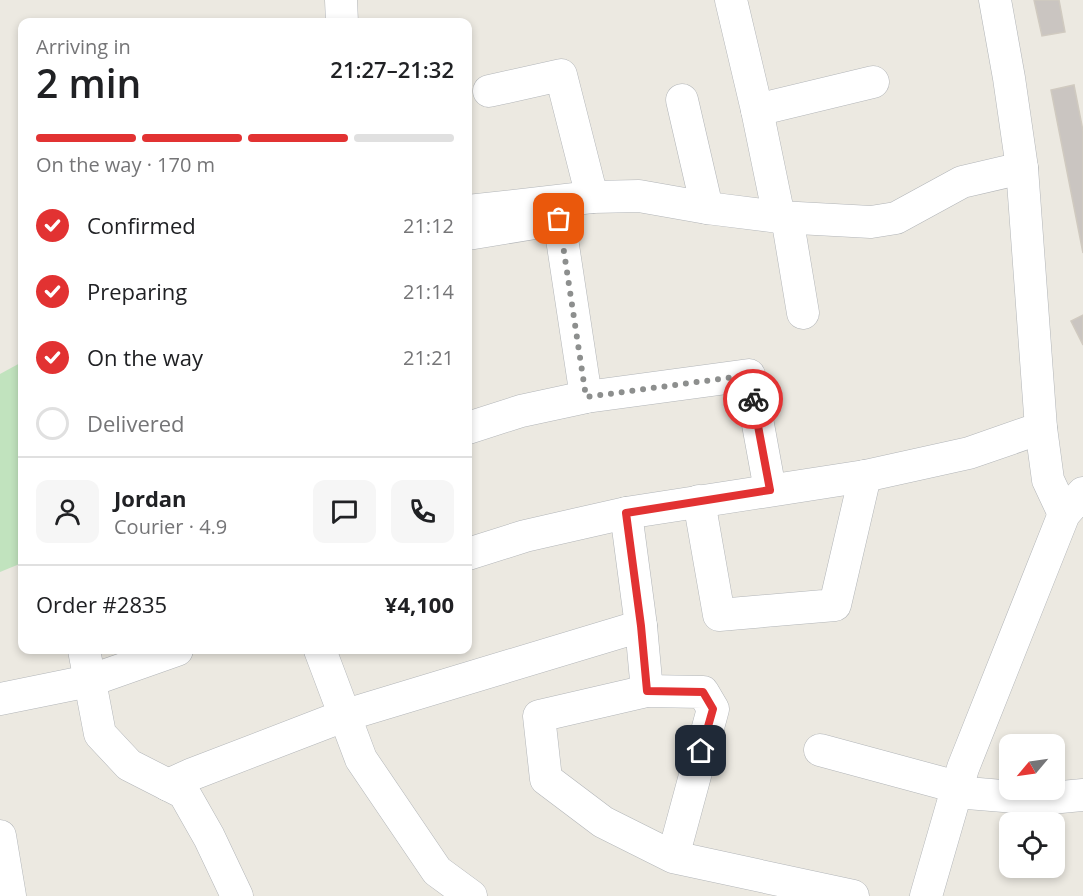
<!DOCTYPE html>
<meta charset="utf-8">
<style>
body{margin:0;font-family:"Open Sans",sans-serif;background:#f6f6f6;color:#202124;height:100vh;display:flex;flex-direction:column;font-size:22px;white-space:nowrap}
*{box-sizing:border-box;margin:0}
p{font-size:20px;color:#757577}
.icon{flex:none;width:33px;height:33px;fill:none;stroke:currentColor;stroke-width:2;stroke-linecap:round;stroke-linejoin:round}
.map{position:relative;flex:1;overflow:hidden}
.sheet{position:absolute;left:18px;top:18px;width:454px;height:636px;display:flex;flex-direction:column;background:#fff;border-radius:12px;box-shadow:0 3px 9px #0003}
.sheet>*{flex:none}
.needle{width:39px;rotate:241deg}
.tools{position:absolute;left:999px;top:734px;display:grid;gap:12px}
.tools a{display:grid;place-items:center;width:66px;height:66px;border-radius:12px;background:#fff;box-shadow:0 3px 9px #0003;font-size:30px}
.pin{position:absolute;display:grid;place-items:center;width:51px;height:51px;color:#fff;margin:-26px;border-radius:12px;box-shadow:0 3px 9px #0006}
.courier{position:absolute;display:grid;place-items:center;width:60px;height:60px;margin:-30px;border:4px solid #e23232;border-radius:50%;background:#fff;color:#222;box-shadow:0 2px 8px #0007}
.headline em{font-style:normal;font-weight:600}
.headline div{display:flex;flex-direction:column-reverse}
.headline{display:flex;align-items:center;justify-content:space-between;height:102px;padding:0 18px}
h1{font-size:39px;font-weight:600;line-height:45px}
.bar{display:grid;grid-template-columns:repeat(4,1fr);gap:9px 6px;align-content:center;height:72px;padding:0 18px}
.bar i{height:8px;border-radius:4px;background:#e0e0e0}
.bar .on{background:#e23232}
.bar p{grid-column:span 4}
.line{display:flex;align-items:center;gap:15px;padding:0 18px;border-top:2px solid #e0e0e0}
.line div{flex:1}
.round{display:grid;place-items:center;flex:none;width:63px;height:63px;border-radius:12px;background:#f6f6f6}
ol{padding:0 18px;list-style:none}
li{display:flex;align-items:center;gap:18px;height:66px}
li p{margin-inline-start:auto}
li .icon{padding:6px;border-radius:50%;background:#e23232;color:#fff;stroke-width:4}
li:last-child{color:#757577}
li i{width:33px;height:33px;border:3px solid #e0e0e0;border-radius:50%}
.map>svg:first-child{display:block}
</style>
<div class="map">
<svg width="1083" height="896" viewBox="0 0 1083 896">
<rect width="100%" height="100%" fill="#ece9e1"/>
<path fill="#c1e3be" d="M22,362V563L0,572V374Z"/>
<g fill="#cac5c1" stroke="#d0cac0" stroke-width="1.5">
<path d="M1034,0H1059L1065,32L1042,36Z"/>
<path d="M1074,85L1083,131V253L1051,90Z"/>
<path d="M1083,315V345L1071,321Z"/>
</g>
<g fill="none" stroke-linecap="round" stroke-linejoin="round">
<g stroke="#b2b5b8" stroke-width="33">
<g id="minor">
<path d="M341,0L342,22"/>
<path d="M731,0L757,110L779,217"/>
<path d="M995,0L1009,78L1022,168L1041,428L1048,480L1064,514"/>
<path d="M489,91L561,75L592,197"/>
<path d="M682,100L707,208"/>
<path d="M757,110L873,82"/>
<path d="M468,211L592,197L639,196L707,208L779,217L871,222L896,218L962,182L1022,168"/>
<path d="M787,217L803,313"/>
<path d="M468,234L559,219L586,397"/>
<path d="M468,428L521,411L586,397L749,375L770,490"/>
<path d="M699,501L719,615L835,605L865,476"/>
<path d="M626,513L641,626L647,691"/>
<path d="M468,554L525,536L626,513L865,476L969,453L1041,428"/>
<path d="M84,650L100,734L129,765L184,793L209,837L237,896"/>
<path d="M320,650L361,759L437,871L471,896"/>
<path d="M0,699L89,681L177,650"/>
<path d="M820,750L957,787"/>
<path d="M168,785L190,775L346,715L641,626"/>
<path d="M955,792L1040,799L1083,795"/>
<path d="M0,836L10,896"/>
<path d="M673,857L713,709L703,692L647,691L539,716L546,779L603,822L673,857L853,896"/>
<path d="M926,896L963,768L1064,514L1083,493"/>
</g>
</g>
<use href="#minor" stroke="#fff" stroke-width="32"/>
</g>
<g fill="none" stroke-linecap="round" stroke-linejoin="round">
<path stroke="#8d8f8e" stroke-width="6" stroke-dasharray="0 10.8" d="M559,219L586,397L749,375L753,399"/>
<path stroke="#e23232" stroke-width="8" d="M701,751L713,709L703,692L647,691L641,626L626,513L770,490L753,399"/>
</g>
</svg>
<div class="tools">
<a><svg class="needle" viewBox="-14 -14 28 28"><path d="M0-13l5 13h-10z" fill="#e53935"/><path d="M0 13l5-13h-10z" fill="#757577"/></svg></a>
<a><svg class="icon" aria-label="locate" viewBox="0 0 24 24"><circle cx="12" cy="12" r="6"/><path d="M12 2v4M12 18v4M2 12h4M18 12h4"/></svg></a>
</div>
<div class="pin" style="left:559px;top:219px;background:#ea580c"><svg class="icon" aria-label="bag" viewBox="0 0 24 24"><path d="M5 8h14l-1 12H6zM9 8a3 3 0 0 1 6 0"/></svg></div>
<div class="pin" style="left:701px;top:751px;background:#1f2937"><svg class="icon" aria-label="home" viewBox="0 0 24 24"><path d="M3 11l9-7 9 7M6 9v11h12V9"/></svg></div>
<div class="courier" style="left:753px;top:399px"><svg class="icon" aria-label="bike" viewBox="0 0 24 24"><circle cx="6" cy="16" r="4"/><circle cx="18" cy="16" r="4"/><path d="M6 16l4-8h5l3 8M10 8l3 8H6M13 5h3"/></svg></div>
<section class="sheet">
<div class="headline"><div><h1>2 min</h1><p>Arriving in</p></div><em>21:27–21:32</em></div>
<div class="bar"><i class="on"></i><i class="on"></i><i class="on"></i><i></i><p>On the way · 170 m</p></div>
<ol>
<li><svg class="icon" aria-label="check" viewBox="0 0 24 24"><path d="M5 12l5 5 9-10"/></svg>Confirmed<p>21:12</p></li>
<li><svg class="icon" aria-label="check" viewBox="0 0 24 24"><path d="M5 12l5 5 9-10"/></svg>Preparing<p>21:14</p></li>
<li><svg class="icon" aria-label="check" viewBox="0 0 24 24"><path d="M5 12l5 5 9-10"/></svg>On the way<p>21:21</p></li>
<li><i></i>Delivered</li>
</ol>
<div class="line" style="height:108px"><a class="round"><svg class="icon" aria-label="person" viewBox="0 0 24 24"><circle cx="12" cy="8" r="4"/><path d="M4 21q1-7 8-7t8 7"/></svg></a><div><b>Jordan</b><p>Courier · 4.9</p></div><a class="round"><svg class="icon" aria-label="chat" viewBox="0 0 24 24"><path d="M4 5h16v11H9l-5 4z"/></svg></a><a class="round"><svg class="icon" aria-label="phone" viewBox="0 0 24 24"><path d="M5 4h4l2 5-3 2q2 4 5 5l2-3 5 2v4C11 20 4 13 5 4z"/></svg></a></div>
<div class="line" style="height:78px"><div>Order #2835</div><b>¥4,100</b></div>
</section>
</div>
